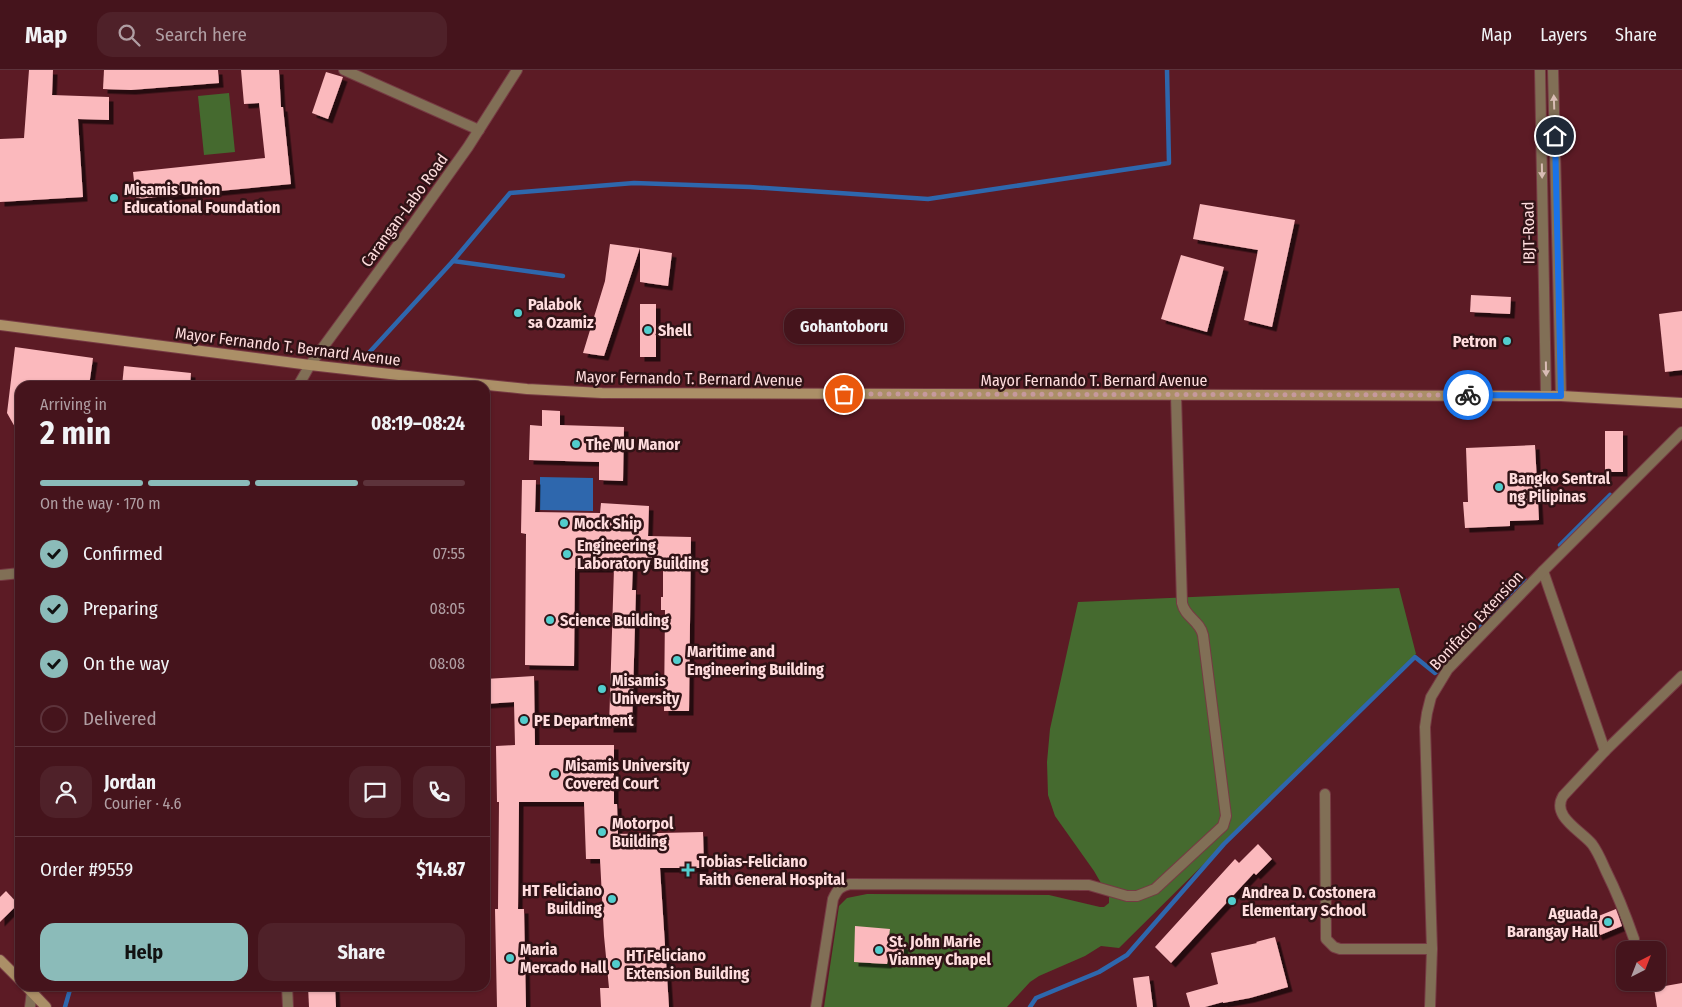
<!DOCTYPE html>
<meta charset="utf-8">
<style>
body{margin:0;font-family:"Fira Sans Condensed",sans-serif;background:#4f2129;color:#f1f3f6;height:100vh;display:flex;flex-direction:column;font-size:19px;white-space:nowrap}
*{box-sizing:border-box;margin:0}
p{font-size:16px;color:#b09ea3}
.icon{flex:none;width:28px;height:28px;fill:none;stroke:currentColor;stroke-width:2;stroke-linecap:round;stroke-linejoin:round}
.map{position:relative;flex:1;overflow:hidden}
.drawer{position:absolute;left:15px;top:311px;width:475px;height:610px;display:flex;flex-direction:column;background:#45141c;border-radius:15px;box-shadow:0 1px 4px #0004,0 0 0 1px #5d333b}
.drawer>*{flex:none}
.needle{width:32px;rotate:42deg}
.buttons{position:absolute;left:1616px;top:871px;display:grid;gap:10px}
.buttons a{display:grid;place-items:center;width:50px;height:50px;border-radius:10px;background:#45141c;box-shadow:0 1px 4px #0004,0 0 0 1px #5d333b;font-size:25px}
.pin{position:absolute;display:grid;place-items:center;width:42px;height:42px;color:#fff;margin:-21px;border:2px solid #fff;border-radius:50%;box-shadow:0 1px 5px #0007}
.courier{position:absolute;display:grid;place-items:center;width:50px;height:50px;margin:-25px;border:4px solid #1a73e8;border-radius:50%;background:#fff;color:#222;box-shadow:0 1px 6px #0007}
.bubble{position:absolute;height:35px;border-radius:15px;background:#45141c;box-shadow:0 1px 4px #0004,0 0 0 1px #5d333b;font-size:16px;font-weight:700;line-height:35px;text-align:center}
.headline em{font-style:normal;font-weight:700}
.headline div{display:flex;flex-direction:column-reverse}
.headline{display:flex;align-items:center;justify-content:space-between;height:85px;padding:0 25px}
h1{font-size:32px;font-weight:700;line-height:38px}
.bar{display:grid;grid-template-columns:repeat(4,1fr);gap:8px 5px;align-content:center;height:60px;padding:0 25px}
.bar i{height:6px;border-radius:4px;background:#5d333b}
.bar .selected{background:#8bbbb9}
.bar p{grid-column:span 4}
.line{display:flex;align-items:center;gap:12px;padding:0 25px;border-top:1px solid #5d333b}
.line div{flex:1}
.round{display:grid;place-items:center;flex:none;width:52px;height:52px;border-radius:15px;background:#4f2129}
ol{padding:0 25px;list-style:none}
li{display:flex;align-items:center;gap:15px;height:55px}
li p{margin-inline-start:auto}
li .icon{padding:5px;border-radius:50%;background:#8bbbb9;color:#111;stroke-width:4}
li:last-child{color:#b09ea3}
li i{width:28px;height:28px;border:2px solid #5d333b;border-radius:50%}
.action{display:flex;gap:10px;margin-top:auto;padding:10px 25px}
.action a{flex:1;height:58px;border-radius:15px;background:#8bbbb9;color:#111;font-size:20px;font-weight:700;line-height:58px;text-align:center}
.action a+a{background:#4f2129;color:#f1f3f6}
header{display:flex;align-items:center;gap:30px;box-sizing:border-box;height:70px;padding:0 25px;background:#45141c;border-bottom:1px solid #5d333b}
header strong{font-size:24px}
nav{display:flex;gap:28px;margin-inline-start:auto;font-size:18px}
.search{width:350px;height:45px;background:#4f2129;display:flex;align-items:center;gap:12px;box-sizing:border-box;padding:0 18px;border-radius:15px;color:#b09ea3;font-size:19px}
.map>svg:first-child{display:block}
</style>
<header>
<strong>Map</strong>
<div class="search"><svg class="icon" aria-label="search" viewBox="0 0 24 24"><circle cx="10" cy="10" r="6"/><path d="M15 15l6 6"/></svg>Search here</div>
<nav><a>Map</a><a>Layers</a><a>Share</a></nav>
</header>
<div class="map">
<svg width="1682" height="937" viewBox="0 0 1682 937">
<defs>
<filter id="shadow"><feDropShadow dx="4.5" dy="4.5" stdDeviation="0" flood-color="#0009"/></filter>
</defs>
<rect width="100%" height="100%" fill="#5c1b25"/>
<g fill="#456a2f">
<path d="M229,23L235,82L204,85L198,26Z"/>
<path d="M1399,518L1416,584L1119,878L1101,876L1085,886L1039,906L1030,912L1007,937H824L839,836L847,828L867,824L1049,825L1100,837H1104L1109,833V827L1094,801L1055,746L1048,725L1047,692L1050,659L1078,532Z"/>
</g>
<path fill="#2e67ad" d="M540,407L593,408V441L540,440Z"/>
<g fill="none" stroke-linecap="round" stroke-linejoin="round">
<g stroke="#2e67ad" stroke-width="4.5">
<path d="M453,191L510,123L634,113L750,117L928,129L1169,93L1167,0"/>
<path d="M366,286L453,191L563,206"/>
<path d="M343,316L344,315"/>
<path d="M1560,475L1610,425"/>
<path d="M65,937L71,916"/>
<path d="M1030,937L1036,928L1099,902L1127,885L1224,774L1415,587L1435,603L1526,511"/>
</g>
</g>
<g fill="#fbb9bd" filter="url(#shadow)">
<path d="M29,0H53L52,25L109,27V50L78,49L83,127L0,132V69L24,68Z"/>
<path d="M104,0H218L219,13L131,20L103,19Z"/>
<path d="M241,0H279L281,37H283L291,114L136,129L133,102L265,88L259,33L244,34Z"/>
<path d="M326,2L343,7L328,49L312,43Z"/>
<path d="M1200,134L1295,150L1272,257L1244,250L1258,180L1193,169Z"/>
<path d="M610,174L640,178L604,286L583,283L605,211Z"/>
<path d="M640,178L672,183L668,216L640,212Z"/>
<path d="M1181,185L1224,197L1207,262L1161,249Z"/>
<path d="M1471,225L1511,227L1510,244L1470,242Z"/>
<rect x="640" y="234" width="16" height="53"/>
<path d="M1682,241V300L1665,302L1659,244Z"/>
<path d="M15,277L93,288L89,316H20V366L7,343Z"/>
<path d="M124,296L191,303L190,316H122Z"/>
<path d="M542,340L560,341V355L624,357L623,411L599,410V392L529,390L530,355L542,356Z"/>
<rect x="1605" y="361" width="18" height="41"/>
<path d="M1535,375L1539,450L1510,451V456L1465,458L1463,432H1468L1466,378Z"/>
<path d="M522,410H536L535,442L600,443L601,433L649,436L648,466L691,467L689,641H664L665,540H661V527H663V495L633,494L632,520H636L632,658H609L614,498H575L574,596L525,595L526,464L521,463Z"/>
<path d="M534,606L535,675H614V734H617L618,764L703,762L704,798H660L669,937H601L600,918H609L604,866L600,789H586L584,732H519L518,839H524L526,937H497L495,839H498L499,732H497L496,676L515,675L514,632L485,634V609Z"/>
<path d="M1258,774L1272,789L1256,805L1254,803L1171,893L1155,877L1235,789L1239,793Z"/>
<path d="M6,821L18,834L0,852V827Z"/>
<path d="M1616,839L1622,856L1598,866L1591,849Z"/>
<path d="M855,856L890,859L889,866L896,869L904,876L903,888L896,887L888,889L887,894L854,892Z"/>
<path d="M1275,867L1288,917L1250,928L1223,933V932L1205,937H1190L1186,923L1218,914L1211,883L1257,873L1256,872Z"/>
<path d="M1149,906L1153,937H1137L1133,908Z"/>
<path d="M1682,913V937H1657L1654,918Z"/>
<path d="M308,916H335L336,937H309Z"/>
</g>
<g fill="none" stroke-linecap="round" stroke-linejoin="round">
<g stroke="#763a43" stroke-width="12">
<g id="minor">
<path d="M344,0L479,60"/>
<path d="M1540,0L1546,326"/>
<path d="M1553,0L1561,326"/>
<path d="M1543,501L1605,681"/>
<path d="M1,505L20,503"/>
<path d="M1325,724L1326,869L1334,877L1340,879H1432"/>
<path d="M1634,869C1626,846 1617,823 1606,801C1602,792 1598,782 1592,774C1580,760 1551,746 1563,726L1605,681L1682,606"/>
<path d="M30,937L32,922"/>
<path d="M816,937L833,829C837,820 840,816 850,814L1089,815L1127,826H1137L1155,819L1223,756L1226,746L1203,565C1200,551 1185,547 1182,533L1176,325"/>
</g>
</g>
<g stroke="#763a43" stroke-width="12">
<g id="tertiary">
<path d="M298,316L310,295L406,164L468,77L517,0"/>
<path d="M287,916L288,937"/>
<path d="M1430,937L1432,879L1425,657L1427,643L1431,627L1448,599L1543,501L1682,362"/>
</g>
</g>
<g stroke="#763a43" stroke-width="12">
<g id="secondary">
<path d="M0,255L310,295L488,315L527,319L602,323L1561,326L1682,333"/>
<path d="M0,890L20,910"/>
<path d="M26,916L46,937"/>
</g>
</g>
<use href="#minor" stroke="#816f56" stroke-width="10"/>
<use href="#tertiary" stroke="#816f56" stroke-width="10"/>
<use href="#secondary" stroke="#ab8f67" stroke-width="10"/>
</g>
<defs><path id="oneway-solid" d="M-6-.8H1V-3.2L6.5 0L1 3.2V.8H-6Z" transform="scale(1.25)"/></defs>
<g fill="#d9bcb5">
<use href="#oneway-solid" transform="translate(1554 32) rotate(-92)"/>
<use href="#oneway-solid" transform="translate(1542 101) rotate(89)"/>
<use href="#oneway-solid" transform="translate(1546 299) rotate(89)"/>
</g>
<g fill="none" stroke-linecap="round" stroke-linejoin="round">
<path stroke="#c6999d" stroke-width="5" stroke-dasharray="0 9" d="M844,324L1468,325"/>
<path stroke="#1a73e8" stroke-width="6" d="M1468,325L1561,326L1555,66"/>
</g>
<g fill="#52cdcd" stroke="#301316" stroke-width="2">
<circle cx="114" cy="128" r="5"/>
<circle cx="518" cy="243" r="5"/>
<circle cx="648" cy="260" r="5"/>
<circle cx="1507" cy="271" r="5"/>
<circle cx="576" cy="374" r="5"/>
<circle cx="1499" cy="417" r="5"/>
<circle cx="564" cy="453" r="5"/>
<circle cx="567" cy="484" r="5"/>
<circle cx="550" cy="550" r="5"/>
<circle cx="677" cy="590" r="5"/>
<circle cx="602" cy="619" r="5"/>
<circle cx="524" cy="650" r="5"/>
<circle cx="555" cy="704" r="5"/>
<circle cx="602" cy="762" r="5"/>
<path d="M685.5 792.5h5v5h5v5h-5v5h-5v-5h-5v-5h5z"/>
<circle cx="612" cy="829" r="5"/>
<circle cx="1232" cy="831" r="5"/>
<circle cx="1608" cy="852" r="5"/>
<circle cx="879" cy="880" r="5"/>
<circle cx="510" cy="888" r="5"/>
<circle cx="616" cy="894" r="5"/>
</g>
<g text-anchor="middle" stroke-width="5" stroke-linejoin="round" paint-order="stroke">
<g font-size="16" font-weight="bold" fill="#ffddde" stroke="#301316" text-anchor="start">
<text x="124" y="125">Misamis Union<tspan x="124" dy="18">Educational Foundation</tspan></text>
<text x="528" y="240">Palabok<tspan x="528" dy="18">sa Ozamiz</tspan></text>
<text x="658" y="266">Shell</text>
<text x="1497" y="277" text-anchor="end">Petron</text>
<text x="586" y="380">The MU Manor</text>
<text x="1509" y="414">Bangko Sentral<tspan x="1509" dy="18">ng Pilipinas</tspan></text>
<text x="574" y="459">Mock Ship</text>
<text x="577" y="481">Engineering<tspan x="577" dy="18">Laboratory Building</tspan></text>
<text x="560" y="556">Science Building</text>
<text x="687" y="587">Maritime and<tspan x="687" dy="18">Engineering Building</tspan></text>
<text x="612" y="616">Misamis<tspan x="612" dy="18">University</tspan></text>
<text x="534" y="656">PE Department</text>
<text x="565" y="701">Misamis University<tspan x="565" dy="18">Covered Court</tspan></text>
<text x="612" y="759">Motorpol<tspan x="612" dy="18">Building</tspan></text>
<text x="699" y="797">Tobias-Feliciano<tspan x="699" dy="18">Faith General Hospital</tspan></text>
<text x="602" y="826" text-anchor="end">HT Feliciano<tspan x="602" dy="18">Building</tspan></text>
<text x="1242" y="828">Andrea D. Costonera<tspan x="1242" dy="18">Elementary School</tspan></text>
<text x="1598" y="849" text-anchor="end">Aguada<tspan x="1598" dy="18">Barangay Hall</tspan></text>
<text x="889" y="877">St. John Marie<tspan x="889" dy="18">Vianney Chapel</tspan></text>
<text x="520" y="885">Maria<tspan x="520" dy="18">Mercado Hall</tspan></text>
<text x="626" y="891">HT Feliciano<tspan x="626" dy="18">Extension Building</tspan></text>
</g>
<g font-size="16" fill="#ffddde" stroke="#301316">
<text transform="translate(404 140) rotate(-54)" y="6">Carangan-Labo Road</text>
<text transform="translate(1528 163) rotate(-91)" y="6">IBJT-Road</text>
<text transform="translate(288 276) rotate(7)" y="6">Mayor Fernando T. Bernard Avenue</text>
<text transform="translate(689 308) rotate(1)" y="6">Mayor Fernando T. Bernard Avenue</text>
<text x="1094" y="316">Mayor Fernando T. Bernard Avenue</text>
<text transform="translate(1476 550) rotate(-47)" y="6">Bonifacio Extension</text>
</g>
</g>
</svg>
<div class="buttons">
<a><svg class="needle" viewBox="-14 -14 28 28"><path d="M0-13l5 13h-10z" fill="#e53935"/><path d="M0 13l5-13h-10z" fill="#b09ea3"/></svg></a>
</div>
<div class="pin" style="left:844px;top:324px;background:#ea580c"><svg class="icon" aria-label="bag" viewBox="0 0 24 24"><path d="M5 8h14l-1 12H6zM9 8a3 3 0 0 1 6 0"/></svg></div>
<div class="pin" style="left:1555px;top:66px;background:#1f2937"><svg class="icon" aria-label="home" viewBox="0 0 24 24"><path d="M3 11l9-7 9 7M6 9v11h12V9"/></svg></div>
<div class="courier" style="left:1468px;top:325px"><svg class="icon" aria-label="bike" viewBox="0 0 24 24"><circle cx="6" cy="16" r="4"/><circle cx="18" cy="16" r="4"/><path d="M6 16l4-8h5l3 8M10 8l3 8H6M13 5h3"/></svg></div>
<div class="bubble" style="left:784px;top:239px;width:120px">Gohantoboru</div>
<section class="drawer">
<div class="headline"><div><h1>2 min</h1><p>Arriving in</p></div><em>08:19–08:24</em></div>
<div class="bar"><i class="selected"></i><i class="selected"></i><i class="selected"></i><i></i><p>On the way · 170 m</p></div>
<ol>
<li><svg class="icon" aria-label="check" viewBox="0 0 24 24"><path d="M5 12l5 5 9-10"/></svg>Confirmed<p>07:55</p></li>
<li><svg class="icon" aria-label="check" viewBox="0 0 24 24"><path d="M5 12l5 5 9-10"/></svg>Preparing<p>08:05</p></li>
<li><svg class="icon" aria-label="check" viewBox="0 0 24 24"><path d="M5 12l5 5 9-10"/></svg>On the way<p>08:08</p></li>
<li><i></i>Delivered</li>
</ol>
<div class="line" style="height:90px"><a class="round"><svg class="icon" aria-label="person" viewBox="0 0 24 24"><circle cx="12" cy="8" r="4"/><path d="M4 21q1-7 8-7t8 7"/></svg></a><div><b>Jordan</b><p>Courier · 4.6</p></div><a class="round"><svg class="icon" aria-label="chat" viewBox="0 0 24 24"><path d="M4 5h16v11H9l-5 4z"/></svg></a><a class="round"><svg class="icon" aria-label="phone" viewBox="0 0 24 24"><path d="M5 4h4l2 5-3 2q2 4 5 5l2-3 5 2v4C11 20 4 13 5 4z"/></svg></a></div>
<div class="line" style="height:65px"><div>Order #9559</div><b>$14.87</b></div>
<div class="action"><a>Help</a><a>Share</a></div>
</section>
</div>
